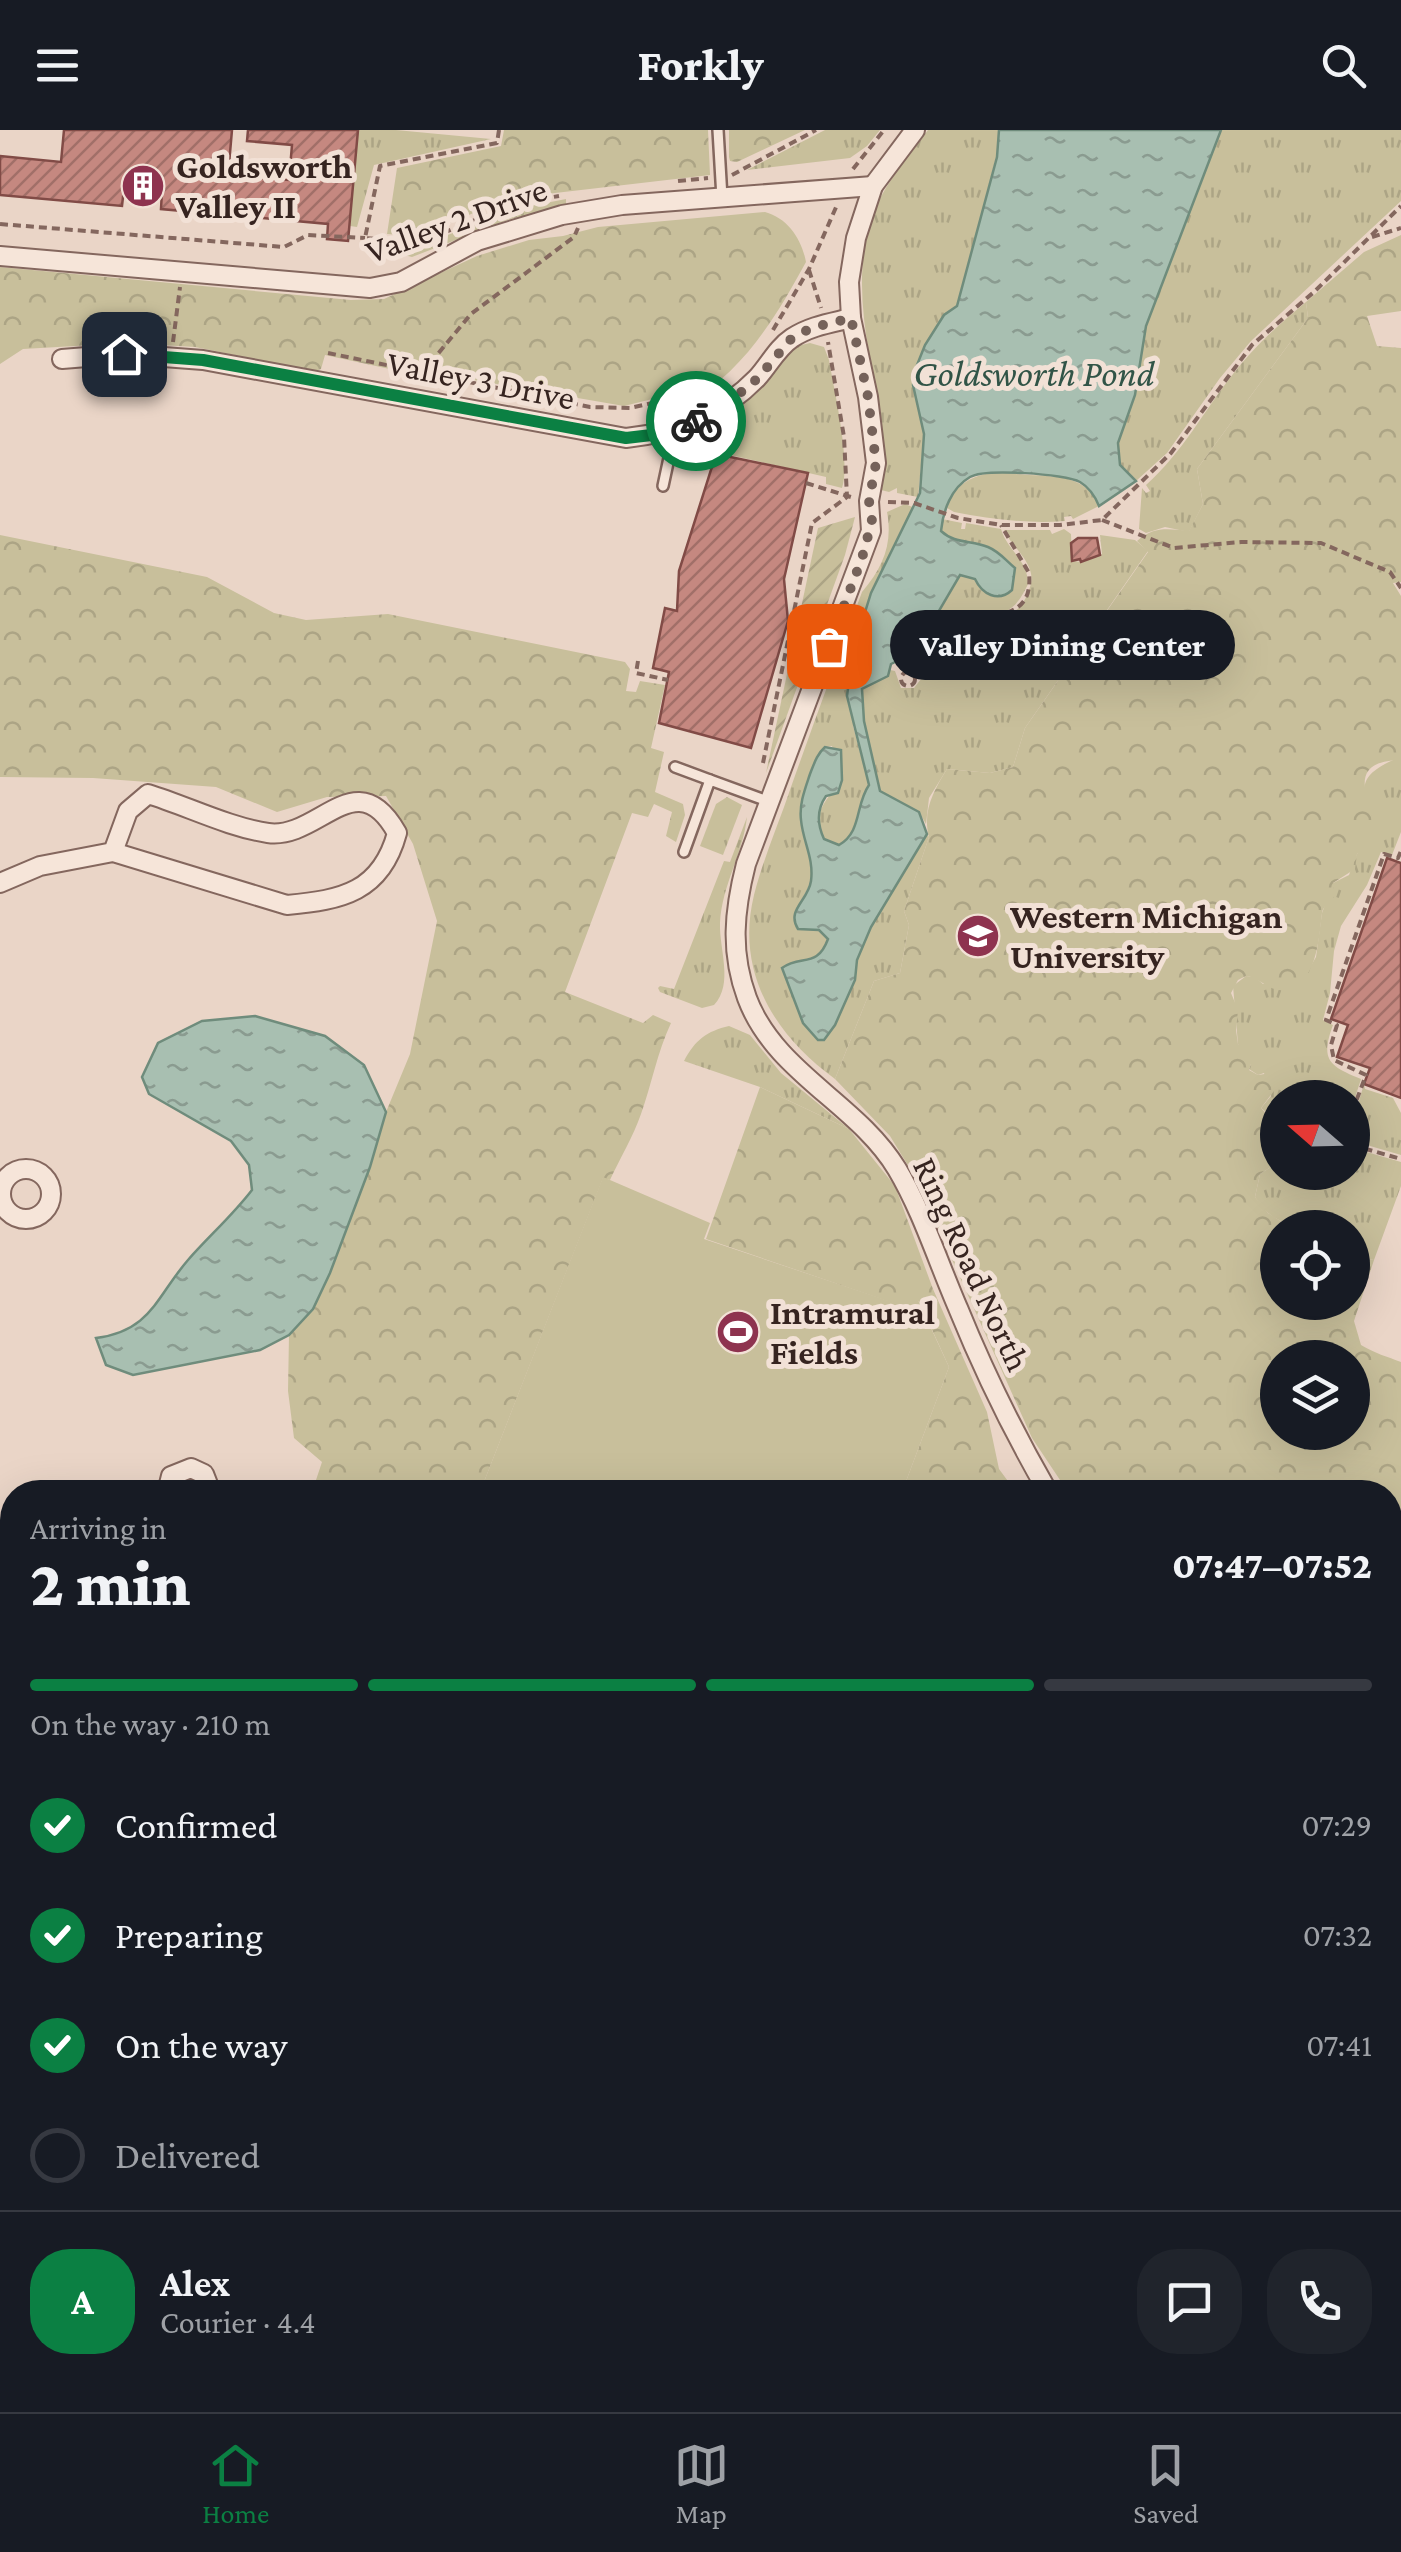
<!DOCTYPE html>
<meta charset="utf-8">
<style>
body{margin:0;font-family:"Crimson Pro",serif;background:#20242c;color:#f1f3f6;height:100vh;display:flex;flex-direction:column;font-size:38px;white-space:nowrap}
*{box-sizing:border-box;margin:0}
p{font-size:32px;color:#9ea1a6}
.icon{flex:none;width:55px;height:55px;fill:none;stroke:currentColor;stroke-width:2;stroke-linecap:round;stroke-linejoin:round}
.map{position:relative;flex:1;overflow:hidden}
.details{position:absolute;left:0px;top:1350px;width:1402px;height:932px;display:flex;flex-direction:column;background:#171b24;border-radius:40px 40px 0 0;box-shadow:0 10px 40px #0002}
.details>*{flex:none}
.needle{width:65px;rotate:290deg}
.fabs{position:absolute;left:1260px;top:950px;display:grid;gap:20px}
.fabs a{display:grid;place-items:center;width:110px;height:110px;border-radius:50%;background:#171b24;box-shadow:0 10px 40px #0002;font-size:50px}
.pin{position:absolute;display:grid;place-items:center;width:85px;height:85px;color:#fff;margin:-42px;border-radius:20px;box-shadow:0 5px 15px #0006}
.courier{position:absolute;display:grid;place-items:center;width:100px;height:100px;margin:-50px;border:8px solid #0b8043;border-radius:50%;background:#fff;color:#222;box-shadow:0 2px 12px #0007}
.bubble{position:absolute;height:70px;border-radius:35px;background:#171b24;box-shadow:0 10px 40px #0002;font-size:32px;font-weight:800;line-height:70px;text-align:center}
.head em{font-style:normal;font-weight:800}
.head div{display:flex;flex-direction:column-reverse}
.head{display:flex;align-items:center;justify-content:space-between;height:170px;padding:0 30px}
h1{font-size:65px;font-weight:800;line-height:75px}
.bar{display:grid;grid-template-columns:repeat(4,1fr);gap:15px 10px;align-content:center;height:120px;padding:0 30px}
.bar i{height:12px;border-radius:8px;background:#363941}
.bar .active{background:#0b8043}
.bar p{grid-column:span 4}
.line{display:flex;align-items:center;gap:25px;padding:0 30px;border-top:2px solid #363941}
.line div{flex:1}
.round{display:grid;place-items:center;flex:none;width:105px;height:105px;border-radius:40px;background:#20242c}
ol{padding:0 30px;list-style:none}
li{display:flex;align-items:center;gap:30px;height:110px}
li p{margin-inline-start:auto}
li .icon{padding:10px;border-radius:50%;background:#0b8043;color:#fff;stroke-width:4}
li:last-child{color:#9ea1a6}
li i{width:55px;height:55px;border:5px solid #363941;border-radius:50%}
header{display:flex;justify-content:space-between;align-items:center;height:130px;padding:0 30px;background:#171b24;font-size:45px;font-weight:800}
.tabs{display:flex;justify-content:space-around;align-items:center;height:140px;border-top:2px solid #363941;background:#171b24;font-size:28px;color:#9ea1a6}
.tabs a{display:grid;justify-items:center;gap:5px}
.tabs .active{color:#0b8043}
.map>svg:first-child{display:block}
</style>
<header><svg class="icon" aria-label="menu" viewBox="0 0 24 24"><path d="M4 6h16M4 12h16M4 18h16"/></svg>Forkly<svg class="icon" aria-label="search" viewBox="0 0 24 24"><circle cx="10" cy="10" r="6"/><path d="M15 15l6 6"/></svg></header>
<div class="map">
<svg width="1401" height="2282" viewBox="0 0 1401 2282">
<defs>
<pattern id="grass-tufts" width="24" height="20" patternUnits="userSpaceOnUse" patternTransform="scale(2.5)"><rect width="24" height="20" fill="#c8bf9b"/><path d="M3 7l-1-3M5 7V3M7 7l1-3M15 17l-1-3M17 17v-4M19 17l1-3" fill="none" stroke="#aca485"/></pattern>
<pattern id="forest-crowns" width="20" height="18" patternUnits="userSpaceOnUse" patternTransform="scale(2.5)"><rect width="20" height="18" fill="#c8bf9b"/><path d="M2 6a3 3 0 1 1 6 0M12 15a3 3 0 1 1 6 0" fill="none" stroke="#aca485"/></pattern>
<pattern id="garden-furrows" width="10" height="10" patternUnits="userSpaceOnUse" patternTransform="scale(2.5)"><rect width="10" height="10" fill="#c8bf9b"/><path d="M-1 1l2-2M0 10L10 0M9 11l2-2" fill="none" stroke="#aca485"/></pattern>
<pattern id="water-ripples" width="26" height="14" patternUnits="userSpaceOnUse" patternTransform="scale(2.5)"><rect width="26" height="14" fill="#a8bfb1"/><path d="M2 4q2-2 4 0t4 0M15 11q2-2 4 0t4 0" fill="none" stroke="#8a9b90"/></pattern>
<pattern id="building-hatch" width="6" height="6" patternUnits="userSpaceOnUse" patternTransform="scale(2.5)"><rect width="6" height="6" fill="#c58880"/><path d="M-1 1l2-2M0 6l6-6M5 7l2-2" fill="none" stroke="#a16f68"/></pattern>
</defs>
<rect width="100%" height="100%" fill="#ead5c7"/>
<g fill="url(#grass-tufts)">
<path d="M349,0H396L491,9L374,35L357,97L350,96L356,19Z"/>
<path d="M825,0H880L867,16L850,28L747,40Z"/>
<path d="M928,0H999L1000,12L957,177L913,255L924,304L918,367L897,363V358L889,362L881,360C882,339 883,319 881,298C872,223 846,151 876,77C888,49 911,24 928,0Z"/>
<path d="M1221,0H1401V71L1251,211L1220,248L1167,323L1136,351L1120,335L1117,314L1135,265L1146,196Z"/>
<path d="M566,69V77L510,89L412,127L380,119V113H426L520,78Z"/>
<path d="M1306,172L1308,188L1197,339L1203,374L1189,402L1165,397L1146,403L1139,399L1142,358L1146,363L1150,361L1146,355C1183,322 1203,282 1233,244C1254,217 1279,194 1306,172Z"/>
<path d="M810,213L824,217L829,230C834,260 851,331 842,358L826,354V347L713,321L715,301L704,298L741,275L797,216Z"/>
<path d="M1000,341C1036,351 1082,335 1099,376L1073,389L1071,386L1064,387L1065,391C1027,394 991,389 954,382L947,378C953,352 976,345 1000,341Z"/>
<path d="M905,374L915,378L871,463L853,596L869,655C855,674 862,702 839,715L824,709C811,681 827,670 842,650L832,616L825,617C817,625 814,634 811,644C805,659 799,674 801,690C803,709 813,724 812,743C810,767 786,780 798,799L819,800L828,809C817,839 801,824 782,838L803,893L818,910L855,851L857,830L871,797L927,704L929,707L904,781L909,795L900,843L874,851L835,949C775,905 735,843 754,765C763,729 779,693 791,657C814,592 838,527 862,462C883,437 893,414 887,382Z"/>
<path d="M942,389L962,393L961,399H965L966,393L1001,399C1007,420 1028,430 1028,454C1008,498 992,474 965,499C955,508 951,521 944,533L915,540L904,531L910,511L929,498L960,445L975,449L979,457L991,466L1006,431C988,410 961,418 941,401Z"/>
<path d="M1064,399L1071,404L1072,431L1082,432L1102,424L1100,405L1135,410L1148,421L1025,598L1013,637L990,643L947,639L929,668L926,694L919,682L880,662L864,591L862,559L887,546L890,540L895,541L901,558H914L925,544L949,534C955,522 958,509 969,500C992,483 1014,496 1028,463C1031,455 1033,449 1030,440C1025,425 1011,415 1004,400H1050L1052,404Z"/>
<path d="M1393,630H1401V702L1392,725L1381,722L1367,755L1341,796L1334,821L1330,863L1323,890L1333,895C1320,930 1329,936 1361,949L1353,974L1352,968H1278L1277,1011L1272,1007L1271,986L1261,978L1271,966L1264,943L1258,945L1249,939L1251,934L1238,914L1233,856L1246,846L1255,847L1263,854L1305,846L1316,827L1322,783L1333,753L1349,745L1357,724L1373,704C1367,665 1349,650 1393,630Z"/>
<path d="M727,667L742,675L723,725L700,716L716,674Z"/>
<path d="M747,687C743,724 722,755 720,793C719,819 734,854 714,875L702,878L660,862L658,858L660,856L674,859L724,731L730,732Z"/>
<path d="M729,896L750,905L781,943L849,999L760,957L684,931C695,910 707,901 729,896Z"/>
<path d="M1364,954L1365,959L1393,968L1401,983V1025L1353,1011V991Z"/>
<path d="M1353,1018L1401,1032V1056L1374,1130L1353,1127L1352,1098C1316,1097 1276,1104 1255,1067L1260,1044L1277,1033L1278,1042H1352Z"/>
</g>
<g fill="url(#forest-crowns)" fill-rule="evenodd">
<path d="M504,0H708L710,45L538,65L481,80L417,106L387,104L397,38L501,16Z"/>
<path d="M729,0H805L737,32L730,31L729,27Z"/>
<path d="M765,82C788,88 802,110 806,132C776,187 744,241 688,273L681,262L624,276L462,248L459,254L325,225L321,239L315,241L195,217L128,213L23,219L0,234V137L351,170L384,169L477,126L529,110L563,106L598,97Z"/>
<path d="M1401,105V181L1367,186L1377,216L1401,218V452L1393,453L1401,466V630C1338,631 1377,677 1373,705C1372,715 1364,719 1357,724L1355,739L1333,753L1335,765C1331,773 1323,775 1322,783C1319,807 1317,859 1282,860C1267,860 1259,847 1246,846L1238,850L1231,863L1238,880L1236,900L1238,914L1254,925L1249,940L1258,945L1271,943L1277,949V957L1261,978L1275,993L1272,1007L1277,1011V1033L1260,1044L1255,1067L1268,1083L1290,1097L1278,1098V1172H1352L1353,1127L1374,1130L1354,1191L1361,1215C1374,1223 1388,1227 1401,1232V1458L1392,1481L1401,1486V1609L1390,1605V1362H1068L1032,1308L915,1047L890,1006L835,949L874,851L900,843L909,795L904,781L929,707C922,681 934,660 947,639L990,643L1013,637L1025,598L1148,422L1137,411C1154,396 1168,399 1189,401L1203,374L1197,339L1308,188L1306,172L1364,122ZM1278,1228H1352V1302H1278Z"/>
<path d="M0,405L207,447L274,483L306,490L388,484L625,532L630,539L626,561L636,562L640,551L665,555L651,618L664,622L655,662L683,674L685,685L676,712L666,706L672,682L654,674L648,687L632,683L565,862L643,893L653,885L671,893C657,923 652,953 641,984C633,1007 620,1028 610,1050L603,1048L480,1362H312L322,1332L294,1308L288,1261L289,1205L313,1178L370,1037L386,982L410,924L437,791L413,714L386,666L327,667L277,682L216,657L93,648L0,647Z"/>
<path d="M760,957L849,999L895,1056L933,1159L987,1282L999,1339L1016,1362H902L949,1237L919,1171L908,1178L706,1109Z"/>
</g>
<path fill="url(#garden-furrows)" d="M855,387L845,425L766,643L818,398Z"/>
<path fill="#c8bf9b" d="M603,1047L710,1093L704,1109L907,1177L918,1170L949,1237L902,1362H480Z"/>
<g fill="url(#water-ripples)" stroke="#6f8c7c" stroke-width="2.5">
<path d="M999,0H1221L1146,196L1135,265L1118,313L1120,335L1136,351L1099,376C1095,366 1090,358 1080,352C1065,344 985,338 970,347C951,358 943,381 941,401C955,414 971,410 988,417C1000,422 1005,430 1015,438L1012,460C998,473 982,464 975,449L960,445L929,498L910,511L905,527L891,534L888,546L862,559L864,591L880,661L919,682L927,704L871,797L857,830L855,850L835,895L824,910H818L803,893L782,838C801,824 817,839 828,809L819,800L798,799C786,780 808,771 811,751C814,728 803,712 801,690C799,674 805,659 810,644C814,634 817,624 825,617L841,620L842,650L838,663L826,666C817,679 817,694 824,709L839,715C862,702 855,675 869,655L847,566L853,521L871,463L920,363L924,304L913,255L915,240L925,215L944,185L957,176L997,27Z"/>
<path d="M255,886L325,906L364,935L386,982L370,1037L330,1143L313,1179L289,1205L260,1220L133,1245L106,1235L96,1208C151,1201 156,1167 188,1130C209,1106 232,1086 252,1060L249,1035L231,1011L149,964L142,947L158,913L202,891Z"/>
</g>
<g fill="url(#building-hatch)" stroke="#814b46" stroke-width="2.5">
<path d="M64,0H232L228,46L289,50L292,15L247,11L248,0H358L348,111L327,109L328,94L161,79L162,61L124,58L122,76L0,65V26L61,32Z"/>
<path d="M716,324L808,343L784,449L788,491L751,618L659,593L669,542L653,538L665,478L677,481L679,441Z"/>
<path d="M1078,408H1097L1100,425L1081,432L1080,429L1072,431L1071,413Z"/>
<path d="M1387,728L1401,733V968L1364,954L1370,938L1337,927L1348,895L1331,889Z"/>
</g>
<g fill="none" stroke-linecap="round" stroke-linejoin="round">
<g stroke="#84675e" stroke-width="14">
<g id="service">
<path d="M718,0L722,68"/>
<path d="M663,356L675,300"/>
<path d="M675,637L710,650"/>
<path d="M684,722L710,650L770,672"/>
<path d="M0,1968L8,1965L12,1984L0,2015"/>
<path d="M1390,2245L1401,2254"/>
</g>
</g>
<g stroke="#84675e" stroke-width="22">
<g id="minor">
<path d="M915,0L873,56L856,108L849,152L851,188L868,267L876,333L869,371L871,401L746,734C734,781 730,822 747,868C775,943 857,973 897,1039C922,1081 938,1132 958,1178C984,1242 1014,1303 1048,1362"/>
<path d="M0,126L370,158L401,152L477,111L562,85L622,75L873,56"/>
<path d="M62,229L124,224L203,230L626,308C676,303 720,286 757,248C769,235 777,218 792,208C810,196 831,193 851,188"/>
<path d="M0,753L40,736L113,722L287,775C342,770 381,762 397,703C356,630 319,710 268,703C228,697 187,676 148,664L128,681L113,722"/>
<circle cx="26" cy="1064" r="25"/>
<path d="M167,1362L171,1346L191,1338L204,1344L211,1362"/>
<path d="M0,1508L12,1514"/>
<path d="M1390,1625L1401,1630"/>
<path d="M1014,2270L1034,2282"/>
</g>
</g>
<g stroke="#84675e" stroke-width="28">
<g id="tertiary">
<path d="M1390,1733L1401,1735"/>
<path d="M1390,1766L1401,1768"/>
<path d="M0,2209L12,2214"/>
<path d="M173,2270L194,2282"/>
<path d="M134,2282L156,2270"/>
<path d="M228,2282L235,2270"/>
</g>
</g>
<g stroke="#84675e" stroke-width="4" stroke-dasharray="8 5" stroke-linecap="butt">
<path d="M499,0L497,13L380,36L365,108L420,112L518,73L559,66"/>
<path d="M853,39L884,0"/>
<path d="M732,45L816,0"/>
<path d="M678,51L708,48"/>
<path d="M0,94L284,117L308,105L365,108"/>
<path d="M1372,107L1401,98"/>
<path d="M809,140L821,178"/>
<path d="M773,200L809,139L837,75"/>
<path d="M173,212L180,157"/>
<path d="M328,223L590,277L630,278L680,267L684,274"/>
<path d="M422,243L471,184L574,107L578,98"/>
<path d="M806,353L854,368"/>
<path d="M888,372L914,373L958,388L1001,395H1060L1102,390L1171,323L1252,215L1314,162L1401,76"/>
<path d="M1102,390L1174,418L1241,412L1321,413L1390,442L1401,458"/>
<path d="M638,531L636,543L668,550"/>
<circle cx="908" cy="549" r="7"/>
<path d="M915,546L943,536C953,525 954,512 964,502C988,478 1034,494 1029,443L1001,395"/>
<path d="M763,633L812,393L847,367L844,307L828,212"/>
<path d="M1352,982L1366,945L1334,930L1331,915L1337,895L1326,890L1384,724L1398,728L1401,721"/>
<path d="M1352,1015L1401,1029"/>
<path d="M111,2282L114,2270"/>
</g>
<use href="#service" stroke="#f6e5d9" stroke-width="9"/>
<use href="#minor" stroke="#f6e5d9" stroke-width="18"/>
<use href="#tertiary" stroke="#f6e5d9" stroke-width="22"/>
</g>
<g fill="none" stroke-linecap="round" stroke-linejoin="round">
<path stroke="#75625a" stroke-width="10" stroke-dasharray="0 18" d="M696,291L728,273L758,248L791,209L811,198L851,188L868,267L876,333L869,371L872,391L862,428L829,516"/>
<path stroke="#0b8043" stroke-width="12" d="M124,224L203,230L626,308L660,304L696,291"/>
</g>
<defs>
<g id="building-disc" transform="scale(2.25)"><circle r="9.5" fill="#8e334f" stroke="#f2e1d6"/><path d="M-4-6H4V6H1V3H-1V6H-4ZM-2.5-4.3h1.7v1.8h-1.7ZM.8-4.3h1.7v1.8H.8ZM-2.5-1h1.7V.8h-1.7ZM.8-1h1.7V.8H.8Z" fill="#fff"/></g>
<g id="university-disc" transform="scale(2.25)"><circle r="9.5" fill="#8e334f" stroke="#f2e1d6"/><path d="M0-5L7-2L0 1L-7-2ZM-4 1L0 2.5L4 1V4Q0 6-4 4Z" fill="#fff"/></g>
<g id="stadium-disc" transform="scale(2.25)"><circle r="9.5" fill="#8e334f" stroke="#f2e1d6"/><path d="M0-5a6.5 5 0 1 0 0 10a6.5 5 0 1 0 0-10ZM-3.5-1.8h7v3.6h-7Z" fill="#fff"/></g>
</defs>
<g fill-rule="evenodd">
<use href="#building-disc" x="143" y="56"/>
<use href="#university-disc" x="978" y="806"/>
<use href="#stadium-disc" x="738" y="1202"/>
</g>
<g text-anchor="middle" stroke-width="10" stroke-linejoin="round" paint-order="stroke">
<g font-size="35" font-weight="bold" fill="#362420" stroke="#f2e1d6" text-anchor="start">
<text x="176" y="48">Goldsworth<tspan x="176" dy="40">Valley II</tspan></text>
<text x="1010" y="798">Western Michigan<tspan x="1010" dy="40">University</tspan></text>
<text x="770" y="1194">Intramural<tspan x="770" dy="40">Fields</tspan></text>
</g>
<g font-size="35" fill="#362420" stroke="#f2e1d6">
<text transform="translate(456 90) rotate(-20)" y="12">Valley 2 Drive</text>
<text transform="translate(481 250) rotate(11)" y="12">Valley 3 Drive</text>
<text transform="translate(972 1134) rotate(65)" y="12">Ring Road North</text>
</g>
<g font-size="38" font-style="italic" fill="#315447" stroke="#f2e1d6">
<text x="1034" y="256">Goldsworth Pond</text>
</g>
</g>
</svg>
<div class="fabs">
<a><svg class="needle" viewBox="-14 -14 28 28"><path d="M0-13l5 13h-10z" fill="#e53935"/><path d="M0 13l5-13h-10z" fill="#9ea1a6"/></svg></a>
<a><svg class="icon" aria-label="locate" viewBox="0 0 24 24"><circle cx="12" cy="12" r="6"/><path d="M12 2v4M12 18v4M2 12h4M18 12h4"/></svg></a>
<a><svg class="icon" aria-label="layers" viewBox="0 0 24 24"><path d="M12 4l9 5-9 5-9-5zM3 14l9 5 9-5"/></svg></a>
</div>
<div class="pin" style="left:829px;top:516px;background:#ea580c"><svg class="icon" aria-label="bag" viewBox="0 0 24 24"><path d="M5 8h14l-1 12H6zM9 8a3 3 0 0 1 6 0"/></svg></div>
<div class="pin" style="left:124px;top:224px;background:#1f2937"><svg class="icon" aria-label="home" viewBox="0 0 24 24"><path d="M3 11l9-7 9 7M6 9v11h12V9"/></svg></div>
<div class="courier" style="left:696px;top:291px"><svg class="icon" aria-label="bike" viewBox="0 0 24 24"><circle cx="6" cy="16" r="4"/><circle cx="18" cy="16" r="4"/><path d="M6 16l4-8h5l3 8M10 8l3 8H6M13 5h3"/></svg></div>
<div class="bubble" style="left:890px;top:480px;width:345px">Valley Dining Center</div>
<section class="details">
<div class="head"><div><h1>2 min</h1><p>Arriving in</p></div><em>07:47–07:52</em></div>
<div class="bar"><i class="active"></i><i class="active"></i><i class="active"></i><i></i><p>On the way · 210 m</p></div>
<ol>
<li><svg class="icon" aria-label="check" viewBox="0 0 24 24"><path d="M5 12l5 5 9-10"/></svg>Confirmed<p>07:29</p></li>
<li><svg class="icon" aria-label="check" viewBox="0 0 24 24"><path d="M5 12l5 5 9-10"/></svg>Preparing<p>07:32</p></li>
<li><svg class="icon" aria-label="check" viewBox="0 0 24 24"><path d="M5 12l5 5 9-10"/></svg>On the way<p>07:41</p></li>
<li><i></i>Delivered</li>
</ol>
<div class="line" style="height:180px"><b class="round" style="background:#0b8043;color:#fff">A</b><div><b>Alex</b><p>Courier · 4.4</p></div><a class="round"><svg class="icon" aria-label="chat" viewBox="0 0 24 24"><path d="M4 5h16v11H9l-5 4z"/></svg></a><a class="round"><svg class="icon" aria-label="phone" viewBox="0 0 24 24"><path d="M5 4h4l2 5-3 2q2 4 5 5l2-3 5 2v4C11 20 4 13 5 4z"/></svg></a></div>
</section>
</div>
<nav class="tabs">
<a class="active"><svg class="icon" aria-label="home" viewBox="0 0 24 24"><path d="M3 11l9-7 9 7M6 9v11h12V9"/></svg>Home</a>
<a><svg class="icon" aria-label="map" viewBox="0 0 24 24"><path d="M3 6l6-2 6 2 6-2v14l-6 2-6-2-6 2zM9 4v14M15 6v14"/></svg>Map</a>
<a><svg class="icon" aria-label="saved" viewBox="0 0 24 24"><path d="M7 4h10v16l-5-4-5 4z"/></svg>Saved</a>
</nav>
